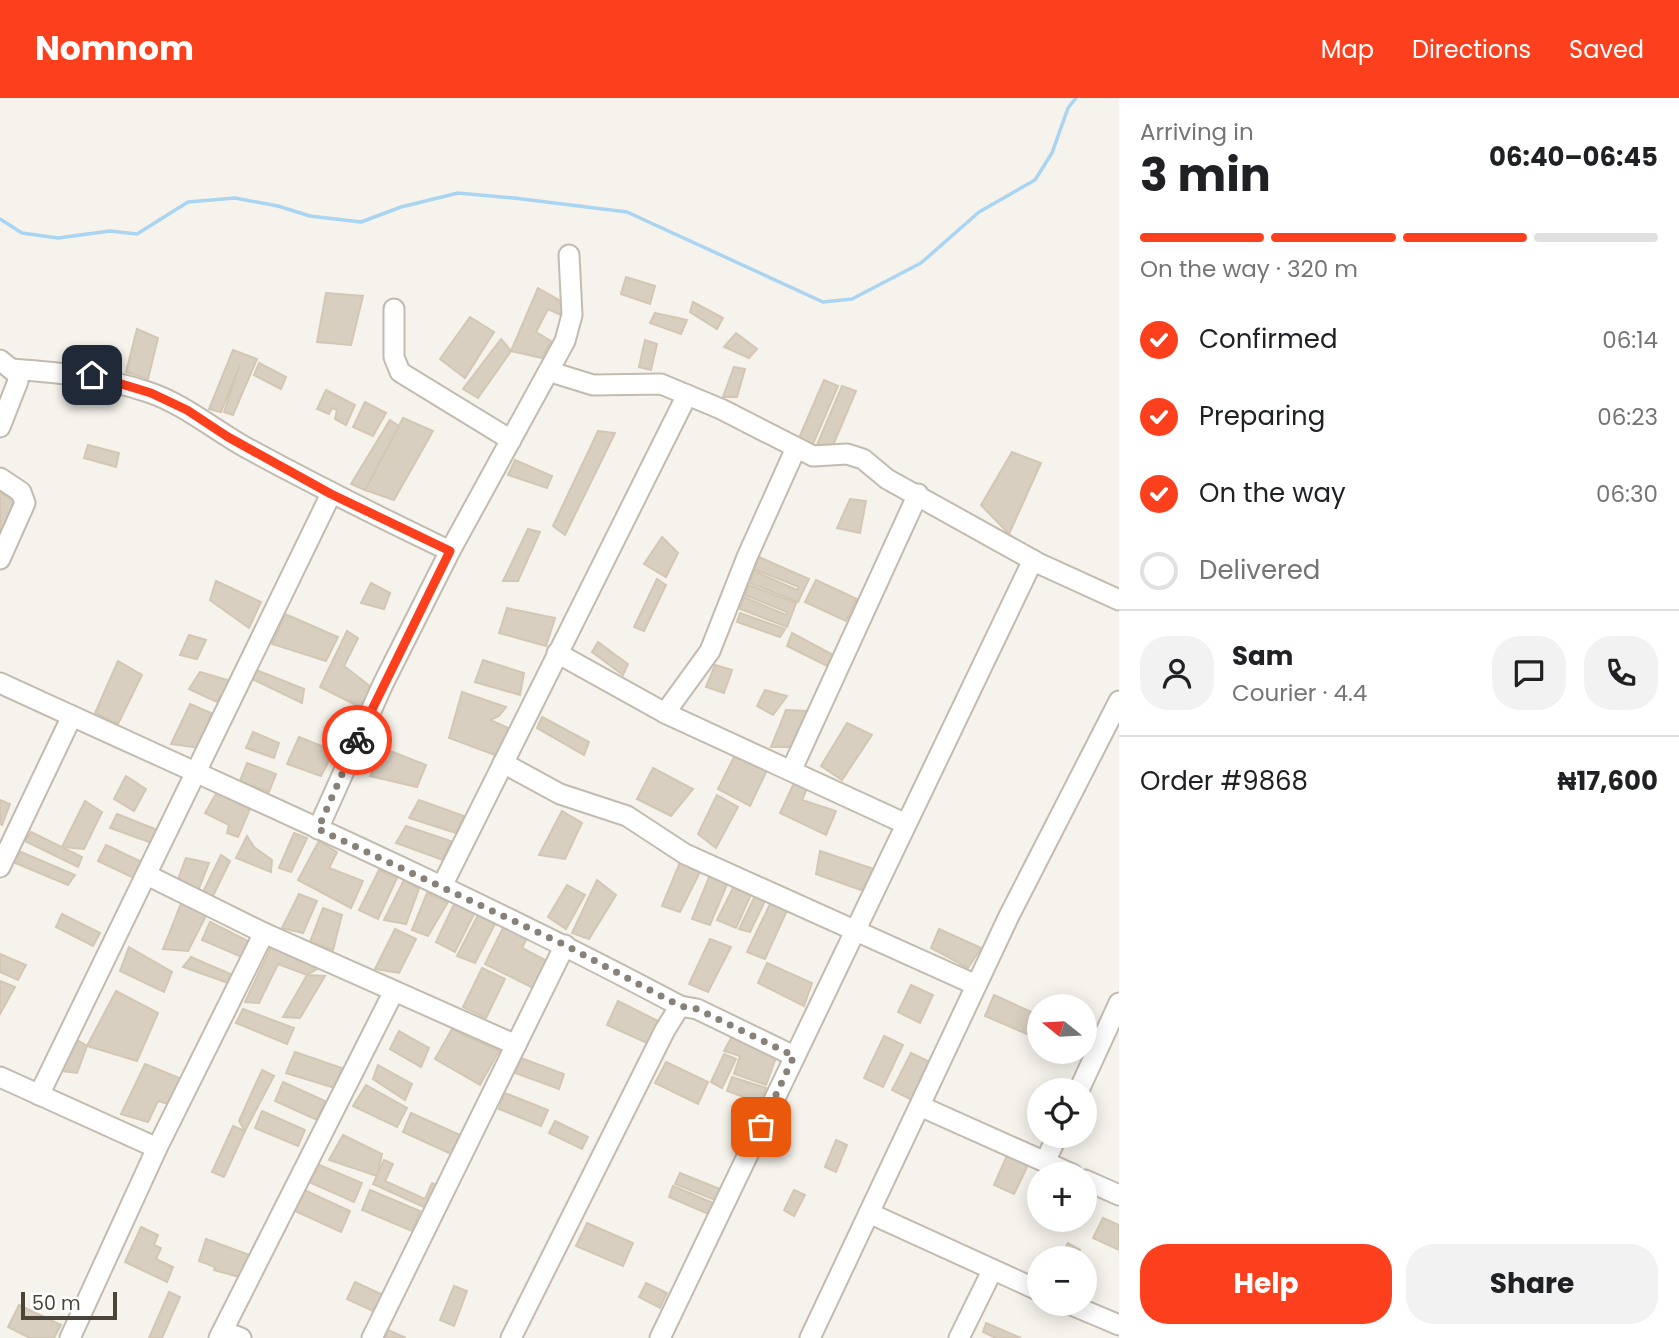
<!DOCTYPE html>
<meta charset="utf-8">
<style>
body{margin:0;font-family:Poppins,sans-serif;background:#f2f2f2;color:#202124;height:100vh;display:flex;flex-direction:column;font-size:26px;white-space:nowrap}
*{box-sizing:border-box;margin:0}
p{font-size:23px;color:#757577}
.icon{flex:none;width:38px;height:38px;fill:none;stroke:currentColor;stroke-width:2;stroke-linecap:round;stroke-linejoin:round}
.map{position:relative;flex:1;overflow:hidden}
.sheet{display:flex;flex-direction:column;background:#fff;width:560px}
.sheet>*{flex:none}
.needle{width:46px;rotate:288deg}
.controls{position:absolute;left:1027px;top:896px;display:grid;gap:14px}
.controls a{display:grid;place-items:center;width:70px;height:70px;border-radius:50%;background:#fff;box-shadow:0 4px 18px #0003;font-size:35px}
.scale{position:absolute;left:21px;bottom:18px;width:96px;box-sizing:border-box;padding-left:7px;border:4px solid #4b4439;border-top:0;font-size:19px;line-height:24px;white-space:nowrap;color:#4b4439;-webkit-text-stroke:5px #fff;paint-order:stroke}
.pin{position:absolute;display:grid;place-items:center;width:60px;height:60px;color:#fff;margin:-30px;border-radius:14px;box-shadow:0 4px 10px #0006}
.courier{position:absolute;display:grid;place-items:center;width:70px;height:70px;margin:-35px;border:5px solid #fc3f1d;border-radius:50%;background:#fff;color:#222;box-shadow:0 2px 9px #0007}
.head em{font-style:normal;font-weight:700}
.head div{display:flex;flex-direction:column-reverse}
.head{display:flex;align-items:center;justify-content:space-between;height:119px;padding:0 21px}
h1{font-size:46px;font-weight:700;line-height:52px}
.bar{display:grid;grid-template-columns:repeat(4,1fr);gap:10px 7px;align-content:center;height:84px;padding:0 21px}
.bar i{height:9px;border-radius:5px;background:#e0e0e0}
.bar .selected{background:#fc3f1d}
.bar p{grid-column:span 4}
.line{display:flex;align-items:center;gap:18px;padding:0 21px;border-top:2px solid #e0e0e0}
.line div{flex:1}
.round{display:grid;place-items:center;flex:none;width:74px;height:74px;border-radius:28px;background:#f2f2f2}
ol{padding:0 21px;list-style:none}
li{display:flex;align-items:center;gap:21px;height:77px}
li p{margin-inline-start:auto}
li .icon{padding:7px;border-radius:50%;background:#fc3f1d;color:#fff;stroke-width:4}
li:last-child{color:#757577}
li i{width:38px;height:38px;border:4px solid #e0e0e0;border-radius:50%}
.primary-button{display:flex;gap:14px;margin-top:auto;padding:14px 21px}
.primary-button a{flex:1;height:80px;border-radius:28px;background:#fc3f1d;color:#fff;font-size:28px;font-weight:700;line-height:80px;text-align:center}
.primary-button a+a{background:#f2f2f2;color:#202124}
header{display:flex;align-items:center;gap:42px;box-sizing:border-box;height:98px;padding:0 35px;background:#fc3f1d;color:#fff}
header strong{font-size:33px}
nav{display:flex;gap:38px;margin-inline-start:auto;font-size:24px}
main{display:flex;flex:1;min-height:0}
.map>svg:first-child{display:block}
</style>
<header>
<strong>Nomnom</strong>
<nav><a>Map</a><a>Directions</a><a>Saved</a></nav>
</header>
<main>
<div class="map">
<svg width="1119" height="1240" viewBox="0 0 1119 1240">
<rect width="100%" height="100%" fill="#f6f3ec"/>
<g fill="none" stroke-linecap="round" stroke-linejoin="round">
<path stroke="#a9d4f2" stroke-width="3.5" d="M0,121L22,135L58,140L110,133L137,136L188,104L235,100L278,108L310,118L361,124L401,109L458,95L514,100L627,114L823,204L852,201L921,165L979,114L1035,82L1052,55L1068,10L1076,0"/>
</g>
<g fill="#d8cfc1" stroke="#d3c7b4" stroke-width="2">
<path d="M626,179L655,188L650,206L621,196Z"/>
<path d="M538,190L564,205L561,217L548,211L536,234L551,243L542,260L511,253Z"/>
<path d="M326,195L363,198L351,247L317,244Z"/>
<path d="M693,204L723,220L717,231L690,214Z"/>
<path d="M655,215L687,222L681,236L650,225Z"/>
<path d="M470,219L494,234L465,280L440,261Z"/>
<path d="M137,231L158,240L148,281L126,274Z"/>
<path d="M736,235L757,251L749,260L724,249Z"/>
<path d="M501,241L511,253L478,300L463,291Z"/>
<path d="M645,242L657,246L651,272L639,269Z"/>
<path d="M233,252L257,261L233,317L224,314L240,266L221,314L209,311Z"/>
<path d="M259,265L286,279L281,291L254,277Z"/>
<path d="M734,269L745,271L737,299H723Z"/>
<path d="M824,282L838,288L813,346L799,340Z"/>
<path d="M842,288L856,293L831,352L817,347Z"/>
<path d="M326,292L355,307L346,327L335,321L337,312L332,310L329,316L317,311Z"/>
<path d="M365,304L386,315L373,338L353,329Z"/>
<path d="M403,320L433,333L394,402L365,392Z"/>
<path d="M390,322L399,328L365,392L351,386Z"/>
<path d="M598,333L615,335L565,437L553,428Z"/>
<path d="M88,347L119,355L116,369L84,360Z"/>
<path d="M1012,354L1041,365L1009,436L981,407Z"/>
<path d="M515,362L552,378L547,390L508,377Z"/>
<path d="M0,394L18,406L0,443Z"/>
<path d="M850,401L866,403L860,435L837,430Z"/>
<path d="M528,431L540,434L518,483H503Z"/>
<path d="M662,439L678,455L666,479L644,466Z"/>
<path d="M759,459L809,481L798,504L750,485L754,473L797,492L799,489L754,471Z"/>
<path d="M657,481L666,487L644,533L634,529Z"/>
<path d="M816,482L857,501L846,523L805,504Z"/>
<path d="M216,483L261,504L249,530L210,502Z"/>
<path d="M371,485L390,495L384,511L361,505Z"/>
<path d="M749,487L796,505L787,529L740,511L744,499L786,517L787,514L745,497Z"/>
<path d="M507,510L555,520L546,548L499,535Z"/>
<path d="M740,515L785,531L780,539L737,524Z"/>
<path d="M285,516L338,539L326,563L272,546Z"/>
<path d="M347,533L358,540L344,568L370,588L362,610L320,589Z"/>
<path d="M792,535L833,557L827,568L787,548Z"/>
<path d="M189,537L206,542L197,561L180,557Z"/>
<path d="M598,544L628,566L623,577L592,554Z"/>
<path d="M483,562L524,575L520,597L475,584Z"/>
<path d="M118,563L142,577L118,626L95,615Z"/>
<path d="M715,567L732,572L724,595L706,589Z"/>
<path d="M256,572L304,591L302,605L250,580Z"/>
<path d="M200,574L231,583L217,604L189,591Z"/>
<path d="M765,592L787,598L773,617L757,608Z"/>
<path d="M462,594L506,609L499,618L490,622L511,631L495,657L449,640Z"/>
<path d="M190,606L211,615L199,650L171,646Z"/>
<path d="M786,612L807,613L792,649H771Z"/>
<path d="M542,619L589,644L584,657L537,630Z"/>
<path d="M847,625L872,637L842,682L821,668Z"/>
<path d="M253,634L279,645L274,660L246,650Z"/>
<path d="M299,639L334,653L321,678L287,666Z"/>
<path d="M385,651L426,667L417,689L370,678Z"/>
<path d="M734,659L768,670L750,708L718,691Z"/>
<path d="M247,665L276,676L269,694L240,683Z"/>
<path d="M653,670L693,691L671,718L637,701Z"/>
<path d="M126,678L146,691L134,713L114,701Z"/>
<path d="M795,683L808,688L802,702L836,713L826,737L780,715Z"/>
<path d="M217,694L250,711L238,739L227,735L229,727L205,715Z"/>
<path d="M717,697L738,709L716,750L698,736Z"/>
<path d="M0,702L10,706L2,727L0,726Z"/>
<path d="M419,702L464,718L456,735L409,720Z"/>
<path d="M85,703L102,714L84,751L62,749Z"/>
<path d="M562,713L582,725L565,761L539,757Z"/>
<path d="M117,716L160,733L152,745L110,730Z"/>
<path d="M406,728L451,743L443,762L396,745Z"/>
<path d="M31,734L82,759L78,769L25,743Z"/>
<path d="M294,735L307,740L291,774L279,770Z"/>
<path d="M247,738L254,749L272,762L271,774L236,760Z"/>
<path d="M319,743L337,754L329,770L363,783L351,810L298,782Z"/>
<path d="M106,747L146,766L138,782L98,763Z"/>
<path d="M820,753L874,771L861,792L816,776Z"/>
<path d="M21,754L75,777L68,787L13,764Z"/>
<path d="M221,757L230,763L212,800L202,796Z"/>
<path d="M186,760L209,765L198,793L177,784Z"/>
<path d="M681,762L701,772L680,814L662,808Z"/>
<path d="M379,772L397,780L378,821L359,812Z"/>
<path d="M710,777L728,784L710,827L692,821Z"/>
<path d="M404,782L419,791L406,826L384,822Z"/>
<path d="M597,782L616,797L589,841L572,835Z"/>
<path d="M735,786L753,792L736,830L717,822Z"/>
<path d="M567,787L585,797L566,831L548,819Z"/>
<path d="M427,795L448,804L428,838L412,832Z"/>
<path d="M299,796L317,803L303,835L282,830Z"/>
<path d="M756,796L767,799L750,834L739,831Z"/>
<path d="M772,802L789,808L765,861L747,854Z"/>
<path d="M182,803L208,814L188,853L163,851Z"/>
<path d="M455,804L475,814L455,854L436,844Z"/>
<path d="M323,810L342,817L333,852L310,844Z"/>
<path d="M479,815L496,824L475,865L457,858Z"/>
<path d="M62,816L100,835L93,848L56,829Z"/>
<path d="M508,820L531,832L522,850L547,863L533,890L485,866Z"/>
<path d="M210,824L258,848L251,863L202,842Z"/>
<path d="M395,831L416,841L399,875L375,871Z"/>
<path d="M939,831L981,850L968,870L931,850Z"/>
<path d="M710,841L731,849L708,894L689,886Z"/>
<path d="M129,849L172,874L164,894L120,873Z"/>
<path d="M271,849L319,870L307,877L278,866L259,905L245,904Z"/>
<path d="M0,856L26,867L18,882L0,874Z"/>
<path d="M191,859L242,881L228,885L183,869Z"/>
<path d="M767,865L812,885L804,908L758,885Z"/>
<path d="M482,870L505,881L486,920L463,909Z"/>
<path d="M307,877L325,878L300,920L283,919Z"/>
<path d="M0,883L15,889L0,916Z"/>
<path d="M911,887L933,897L920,925L898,914Z"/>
<path d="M116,893L158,915L137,963L87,948Z"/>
<path d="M994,897L1038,917L1029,937L985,918Z"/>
<path d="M618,903L660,924L647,945L607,927Z"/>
<path d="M243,911L294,930L287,946L236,925Z"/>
<path d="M452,931L499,953L480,987L435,961Z"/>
<path d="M399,933L429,950L421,969L390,951Z"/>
<path d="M733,937L778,954L766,987L734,976L740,958L724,953Z"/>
<path d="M884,938L903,947L883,989L864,980Z"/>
<path d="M77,942L87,948L77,975L61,973Z"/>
<path d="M295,954L342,970L335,990L286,975Z"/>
<path d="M911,955L932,965L914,1003L892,992Z"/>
<path d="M724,956L736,961L722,990L711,984Z"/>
<path d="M521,960L564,976L559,991L515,975Z"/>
<path d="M666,964L708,984L698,1006L655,985Z"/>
<path d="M145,966L184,982L172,1007L158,1003L148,1024L121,1016Z"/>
<path d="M378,967L412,986L405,1002L373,981Z"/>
<path d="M262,972L274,978L245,1033L239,1023Z"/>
<path d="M732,979L766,990L760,1005L727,993Z"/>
<path d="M283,984L325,1003L317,1022L275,1003Z"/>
<path d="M366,987L407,1010L397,1029L353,1008Z"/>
<path d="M505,995L548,1012L541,1028L499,1011Z"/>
<path d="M262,1013L305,1032L298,1048L255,1030Z"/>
<path d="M411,1015L460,1037L451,1056L403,1034Z"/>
<path d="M555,1023L588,1039L582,1051L549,1035Z"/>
<path d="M233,1028L245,1033L224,1079L212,1074Z"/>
<path d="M343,1037L382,1056L377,1078L329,1062Z"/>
<path d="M836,1042L847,1047L836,1074L825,1069Z"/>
<path d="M1008,1055L1029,1065L1014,1096L994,1087Z"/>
<path d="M384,1062L393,1066L385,1083L425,1101L432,1085L439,1088L428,1111L373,1086Z"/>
<path d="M317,1066L362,1085L354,1104L309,1084Z"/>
<path d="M680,1075L725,1093L720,1104L675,1086Z"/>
<path d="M673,1088L718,1107L713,1118L669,1099Z"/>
<path d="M304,1092L350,1113L341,1134L295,1113Z"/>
<path d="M370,1092L420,1113L412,1133L362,1112Z"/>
<path d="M794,1092L805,1097L794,1118L784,1112Z"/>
<path d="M1103,1120L1119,1127V1152L1093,1140Z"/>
<path d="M587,1125L633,1145L623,1168L576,1148Z"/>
<path d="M141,1129L158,1137L154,1147L161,1150L156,1161L173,1169L167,1184L125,1164Z"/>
<path d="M206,1141L255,1159L247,1181L214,1172L215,1169L199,1163Z"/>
<path d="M1068,1145L1080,1152L1076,1160H1060Z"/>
<path d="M355,1184L383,1197L375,1214L347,1201Z"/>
<path d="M646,1185L667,1195L660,1210L639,1199Z"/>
<path d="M454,1188L467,1193L454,1228L440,1222Z"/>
<path d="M169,1194L180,1199L162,1240H149Z"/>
<path d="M19,1207L61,1227L54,1240H30L8,1229Z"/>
<path d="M986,1225L1021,1240H996L983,1234Z"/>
<path d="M388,1232L406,1240H385Z"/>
</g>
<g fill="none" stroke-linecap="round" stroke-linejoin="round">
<g stroke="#c2bbae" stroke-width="23">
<g id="minor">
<path d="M394,211V259L400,274L511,342"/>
<path d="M0,262L17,276L18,283L0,329"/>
<path d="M12,271C63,275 99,278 148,294C184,306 213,331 245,349C313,386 381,420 450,453"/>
<path d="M551,274L593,287L661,286L721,311L813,358L847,356L863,361L887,381L1040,466L1119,502"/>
<path d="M0,380L21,394L25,405L0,461"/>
<path d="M557,555L665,615L906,726"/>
<path d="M0,585C228,690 459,790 680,908"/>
<path d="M665,615L710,553L747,459L796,350"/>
<path d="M503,665L560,696L627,718L685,756L976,887"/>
<path d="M792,671L918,396"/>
<path d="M318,731L383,586L450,453L565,243L572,217L569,157"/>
<path d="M0,769L72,618"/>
<path d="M147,777L264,835L516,947"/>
<path d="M442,788L687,297"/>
<path d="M0,979L157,1050"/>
<path d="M1079,992L1119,905"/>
<path d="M39,997L331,396"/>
<path d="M920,1008L1072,1076"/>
<path d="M1045,1064L1057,1038"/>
<path d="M1085,1082L1119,1097"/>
<path d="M869,1115L1040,1193"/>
<path d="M1069,1206L1119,1227"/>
<path d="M223,1233L241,1240"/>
<path d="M70,1240L157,1050L264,835"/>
<path d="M219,1240L394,893"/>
<path d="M372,1240L565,847"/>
<path d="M511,1240L665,932L680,908L697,911L794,958"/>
<path d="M660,1240L1033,462"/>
<path d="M810,1240L1009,818L1119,603"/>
<path d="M959,1240L992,1173"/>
</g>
</g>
<use href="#minor" stroke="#fff" stroke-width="19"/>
</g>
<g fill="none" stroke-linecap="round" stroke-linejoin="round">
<path stroke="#878178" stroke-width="7" stroke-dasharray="0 12.6" d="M357,642L318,731L565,847L680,908L697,911L794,958L761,1029"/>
<path stroke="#fc3f1d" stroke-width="9" d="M92,277L151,295L187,312L228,339L331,396L450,453L357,642"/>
</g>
</svg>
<div class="controls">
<a><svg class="needle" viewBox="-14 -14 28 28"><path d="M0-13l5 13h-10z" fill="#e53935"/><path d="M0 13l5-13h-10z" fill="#757577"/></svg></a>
<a><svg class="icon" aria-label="locate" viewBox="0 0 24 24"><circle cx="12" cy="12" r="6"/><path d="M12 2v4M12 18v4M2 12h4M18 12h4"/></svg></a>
<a>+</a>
<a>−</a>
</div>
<div class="scale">50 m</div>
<div class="pin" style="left:761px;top:1029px;background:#ea580c"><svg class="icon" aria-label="bag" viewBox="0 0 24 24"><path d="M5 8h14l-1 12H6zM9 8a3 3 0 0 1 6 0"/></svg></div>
<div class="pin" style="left:92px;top:277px;background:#1f2937"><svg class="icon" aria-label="home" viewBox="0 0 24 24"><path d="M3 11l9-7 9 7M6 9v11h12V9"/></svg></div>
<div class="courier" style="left:357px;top:642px"><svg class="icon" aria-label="bike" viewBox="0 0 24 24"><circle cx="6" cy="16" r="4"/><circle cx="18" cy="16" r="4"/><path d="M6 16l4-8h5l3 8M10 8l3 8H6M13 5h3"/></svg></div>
</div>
<section class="sheet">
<div class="head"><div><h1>3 min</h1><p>Arriving in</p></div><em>06:40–06:45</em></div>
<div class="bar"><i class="selected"></i><i class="selected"></i><i class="selected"></i><i></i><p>On the way · 320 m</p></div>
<ol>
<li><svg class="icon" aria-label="check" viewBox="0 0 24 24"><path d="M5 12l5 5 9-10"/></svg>Confirmed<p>06:14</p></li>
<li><svg class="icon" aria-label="check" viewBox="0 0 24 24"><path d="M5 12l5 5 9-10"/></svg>Preparing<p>06:23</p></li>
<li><svg class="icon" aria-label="check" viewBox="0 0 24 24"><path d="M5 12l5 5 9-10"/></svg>On the way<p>06:30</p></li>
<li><i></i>Delivered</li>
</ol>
<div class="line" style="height:126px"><a class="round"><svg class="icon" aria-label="person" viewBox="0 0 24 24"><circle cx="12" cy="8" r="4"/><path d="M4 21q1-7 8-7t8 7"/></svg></a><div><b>Sam</b><p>Courier · 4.4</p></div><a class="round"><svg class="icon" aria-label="chat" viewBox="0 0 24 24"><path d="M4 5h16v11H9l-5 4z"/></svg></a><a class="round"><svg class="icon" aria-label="phone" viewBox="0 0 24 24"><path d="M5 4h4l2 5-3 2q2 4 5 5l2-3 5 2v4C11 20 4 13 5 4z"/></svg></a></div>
<div class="line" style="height:91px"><div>Order #9868</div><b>₦17,600</b></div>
<div class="primary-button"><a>Help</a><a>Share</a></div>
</section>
</main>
